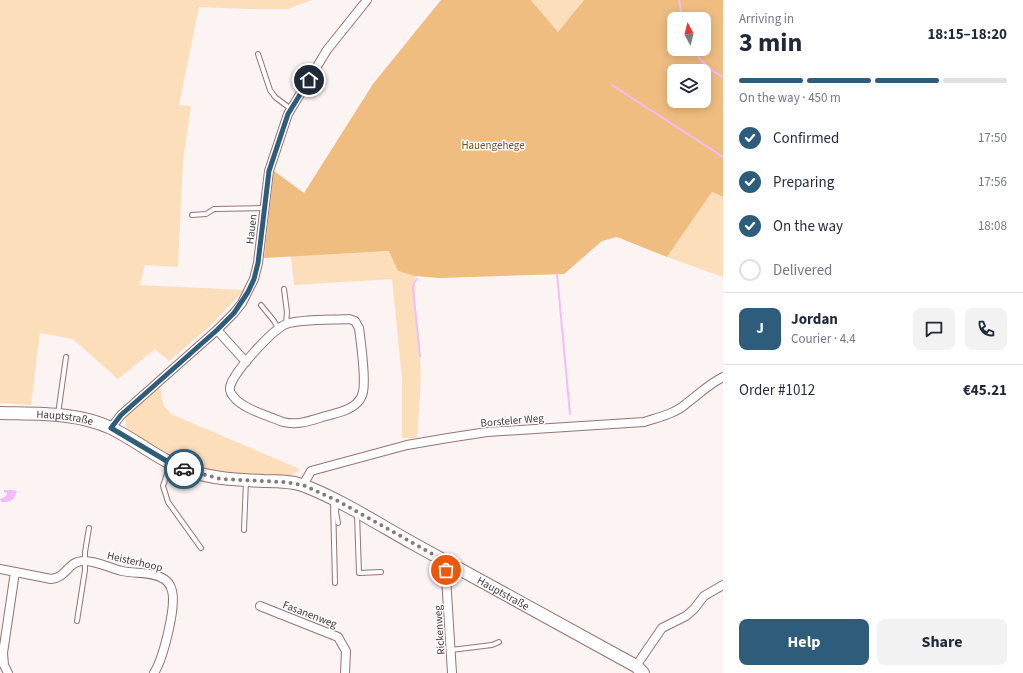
<!DOCTYPE html>
<meta charset="utf-8">
<style>
body{margin:0;font-family:"Source Sans 3",sans-serif;background:#f2f2f3;color:#1f2937;height:100vh;display:flex;flex-direction:column;font-size:15px;white-space:nowrap}
*{box-sizing:border-box;margin:0}
p{font-size:13px;color:#747a83}
.icon{flex:none;width:22px;height:22px;fill:none;stroke:currentColor;stroke-width:2;stroke-linecap:round;stroke-linejoin:round}
.map{position:relative;flex:1;overflow:hidden}
.side{display:flex;flex-direction:column;background:#fff;width:300px}
.side>*{flex:none}
.needle{width:26px;rotate:353deg}
.fabs{position:absolute;left:667px;top:12px;display:grid;gap:8px}
.fabs a{display:grid;place-items:center;width:44px;height:44px;border-radius:8px;background:#fff;box-shadow:0 2px 10px #0003;font-size:20px}
.pin{position:absolute;display:grid;place-items:center;width:34px;height:34px;color:#fff;margin:-17px;border:2px solid #fff;border-radius:50%;box-shadow:0 1px 4px #0007}
.courier{position:absolute;display:grid;place-items:center;width:40px;height:40px;margin:-20px;border:3px solid #2d5d7b;border-radius:50%;background:#fff;color:#222;box-shadow:0 1px 5px #0007}
.headline em{font-style:normal;font-weight:700}
.headline div{display:flex;flex-direction:column-reverse}
.headline{display:flex;align-items:center;justify-content:space-between;height:68px;padding:0 16px}
h1{font-size:26px;font-weight:700;line-height:30px}
.bar{display:grid;grid-template-columns:repeat(4,1fr);gap:6px 4px;align-content:center;height:48px;padding:0 16px}
.bar i{height:5px;border-radius:3px;background:#e0e1e3}
.bar .selected{background:#2d5d7b}
.bar p{grid-column:span 4}
.line{display:flex;align-items:center;gap:10px;padding:0 16px;border-top:1px solid #e0e1e3}
.line div{flex:1}
.round{display:grid;place-items:center;flex:none;width:42px;height:42px;border-radius:8px;background:#f2f2f3}
ol{padding:0 16px;list-style:none}
li{display:flex;align-items:center;gap:12px;height:44px}
li p{margin-inline-start:auto}
li .icon{padding:4px;border-radius:50%;background:#2d5d7b;color:#fff;stroke-width:4}
li:last-child{color:#747a83}
li i{width:22px;height:22px;border:2px solid #e0e1e3;border-radius:50%}
.action{display:flex;gap:8px;margin-top:auto;padding:8px 16px}
.action a{flex:1;height:46px;border-radius:8px;background:#2d5d7b;color:#fff;font-size:16px;font-weight:700;line-height:46px;text-align:center}
.action a+a{background:#f2f2f3;color:#1f2937}
main{display:flex;flex:1;min-height:0}
.map>svg:first-child{display:block}
</style>
<main>
<div class="map">
<svg width="723" height="673" viewBox="0 0 723 673">
<rect width="100%" height="100%" fill="#fcf3f3"/>
<g fill="#fddebb">
<path d="M0,0H312L288,9H250L199,7L179,105L191,106L183,161L178,267L145,265L140,285L244,290L210,326L169,361L155,349L118,379L73,339L40,333L31,405L0,403Z"/>
<path d="M531,0H584L558,32Z"/>
<path d="M712,192L723,197V277L667,257Z"/>
<path d="M390,251L398,271L415,276C414,302 418,329 420,355C422,383 419,410 417,438H402V379L392,279L294,285L291,256Z"/>
<path d="M160,386L163,405L171,414L300,469L291,476L218,472L178,459L127,430L125,417Z"/>
</g>
<path fill="#efbd80" fill-rule="evenodd" d="M441,0H531L558,32L584,0H723V197L712,192L667,257L617,237L602,241L564,274L440,278L415,276L398,271L389,251L264,258L274,171L304,193L373,84ZM674,19H704V49H674ZM674,71H704V101H674Z"/>
<path fill="#f0bdf9" d="M4,490H13L17,491C14,501 11,502 1,502L0,499L6,496L7,493L4,492Z"/>
<g fill="none" stroke-linecap="round" stroke-linejoin="round">
<g stroke="#f0bdf9" stroke-width="2">
<path d="M679,0L682,19"/>
<path d="M694,49C699,60 712,72 723,77"/>
<path d="M612,85L723,157"/>
<path d="M557,274L570,414"/>
<path d="M417,279L414,283L413,288L420,356"/>
</g>
<g stroke="#967374" stroke-width="6">
<g id="service">
<path d="M258,54L270,90L275,97L291,109"/>
<path d="M192,215L206,214L214,209L264,208"/>
<path d="M284,289L287,312L286,324"/>
<path d="M261,305L274,321L278,328"/>
<path d="M58,414L66,357"/>
<path d="M170,465L163,486L168,502L201,548"/>
<path d="M333,501L335,583"/>
<path d="M337,503L336,512L338,523"/>
<path d="M357,514L359,573L381,572"/>
<path d="M244,530L246,481"/>
<path d="M77,621L85,570V552L89,528"/>
<path d="M451,650L492,645L499,642"/>
</g>
</g>
<g stroke="#967374" stroke-width="10">
<g id="minor">
<path d="M349,319L355,321L359,328C361,344 366,377 363,392C362,397 360,400 357,403C349,411 336,413 326,416C312,420 298,426 283,422C269,416 242,409 233,396C230,393 229,388 231,384C236,370 272,330 286,324C299,319 334,320 349,319Z"/>
<path d="M217,330L246,362"/>
<path d="M111,428L121,415L217,330L234,313L242,303L254,279L258,263L269,171L288,114L327,50L367,0"/>
<path d="M303,485L311,471L407,445L448,438L487,432L644,422C659,417 675,414 687,403C699,394 709,384 723,377"/>
<path d="M445,561L452,673"/>
<path d="M0,569L51,579C67,578 67,561 84,561C97,561 110,568 122,571C135,574 152,571 164,579C167,581 170,584 171,588C178,603 163,659 154,673"/>
<path d="M260,606L338,637L346,651L345,673"/>
<path d="M636,666L662,628L686,616L694,609L704,596L723,585"/>
<path d="M8,673L4,665L3,653L15,572"/>
</g>
</g>
<g stroke="#967374" stroke-width="14">
<g id="secondary">
<path id="s1" d="M0,413C37,414 77,412 111,428C138,441 161,462 190,471C214,479 239,480 264,481C277,481 293,481 305,486C343,501 378,524 414,544C484,582 554,621 625,660L636,666L643,673"/>
</g>
</g>
<use href="#service" stroke="#fff" stroke-width="4"/>
<use href="#minor" stroke="#fff" stroke-width="8"/>
<use href="#secondary" stroke="#fff" stroke-width="12"/>
</g>
<g fill="none" stroke-linecap="round" stroke-linejoin="round">
<path stroke="#867979" stroke-width="4" stroke-dasharray="0 7.2" d="M184,469L221,479L284,482L303,485L338,501L445,561L446,570"/>
<path stroke="#2d5d7b" stroke-width="5" d="M184,469L170,463L111,428L121,415L217,330L234,313L248,292L254,279L258,263L269,171L288,114L309,80"/>
</g>
<g text-anchor="middle" stroke-width="3" stroke-linejoin="round" paint-order="stroke">
<g font-size="11" fill="#725023" stroke="#fff">
<text x="493" y="149">Hauengehege</text>
</g>
<g font-size="11" fill="#473738" stroke="#fff">
<text transform="translate(251 229) rotate(-83)" y="4">Hauen</text>
<text dy="4" stroke="none"><textPath href="#s1" startOffset="65">Hauptstraße</textPath></text>
<text transform="translate(512 420) rotate(-5)" y="4">Borsteler Weg</text>
<text transform="translate(135 561) rotate(13)" y="4">Heisterhoop</text>
<text dy="4" stroke="none"><textPath href="#s1" startOffset="545">Hauptstraße</textPath></text>
<text transform="translate(310 614) rotate(21)" y="4">Fasanenweg</text>
<text transform="translate(439 630) rotate(-94)" y="4">Rickenweg</text>
</g>
</g>
</svg>
<div class="fabs">
<a><svg class="needle" viewBox="-14 -14 28 28"><path d="M0-13l5 13h-10z" fill="#e53935"/><path d="M0 13l5-13h-10z" fill="#747a83"/></svg></a>
<a><svg class="icon" aria-label="layers" viewBox="0 0 24 24"><path d="M12 4l9 5-9 5-9-5zM3 14l9 5 9-5"/></svg></a>
</div>
<div class="pin" style="left:446px;top:570px;background:#ea580c"><svg class="icon" aria-label="bag" viewBox="0 0 24 24"><path d="M5 8h14l-1 12H6zM9 8a3 3 0 0 1 6 0"/></svg></div>
<div class="pin" style="left:309px;top:80px;background:#1f2937"><svg class="icon" aria-label="home" viewBox="0 0 24 24"><path d="M3 11l9-7 9 7M6 9v11h12V9"/></svg></div>
<div class="courier" style="left:184px;top:469px"><svg class="icon" aria-label="car" viewBox="0 0 24 24"><path d="M5 17H2v-5l4-1 3-4h7l3 4 3 1v5h-3M9 17h6M6 11h13"/><circle cx="7" cy="17" r="2"/><circle cx="17" cy="17" r="2"/></svg></div>
</div>
<section class="side">
<div class="headline"><div><h1>3 min</h1><p>Arriving in</p></div><em>18:15–18:20</em></div>
<div class="bar"><i class="selected"></i><i class="selected"></i><i class="selected"></i><i></i><p>On the way · 450 m</p></div>
<ol>
<li><svg class="icon" aria-label="check" viewBox="0 0 24 24"><path d="M5 12l5 5 9-10"/></svg>Confirmed<p>17:50</p></li>
<li><svg class="icon" aria-label="check" viewBox="0 0 24 24"><path d="M5 12l5 5 9-10"/></svg>Preparing<p>17:56</p></li>
<li><svg class="icon" aria-label="check" viewBox="0 0 24 24"><path d="M5 12l5 5 9-10"/></svg>On the way<p>18:08</p></li>
<li><i></i>Delivered</li>
</ol>
<div class="line" style="height:72px"><b class="round" style="background:#2d5d7b;color:#fff">J</b><div><b>Jordan</b><p>Courier · 4.4</p></div><a class="round"><svg class="icon" aria-label="chat" viewBox="0 0 24 24"><path d="M4 5h16v11H9l-5 4z"/></svg></a><a class="round"><svg class="icon" aria-label="phone" viewBox="0 0 24 24"><path d="M5 4h4l2 5-3 2q2 4 5 5l2-3 5 2v4C11 20 4 13 5 4z"/></svg></a></div>
<div class="line" style="height:52px"><div>Order #1012</div><b>€45.21</b></div>
<div class="action"><a>Help</a><a>Share</a></div>
</section>
</main>
